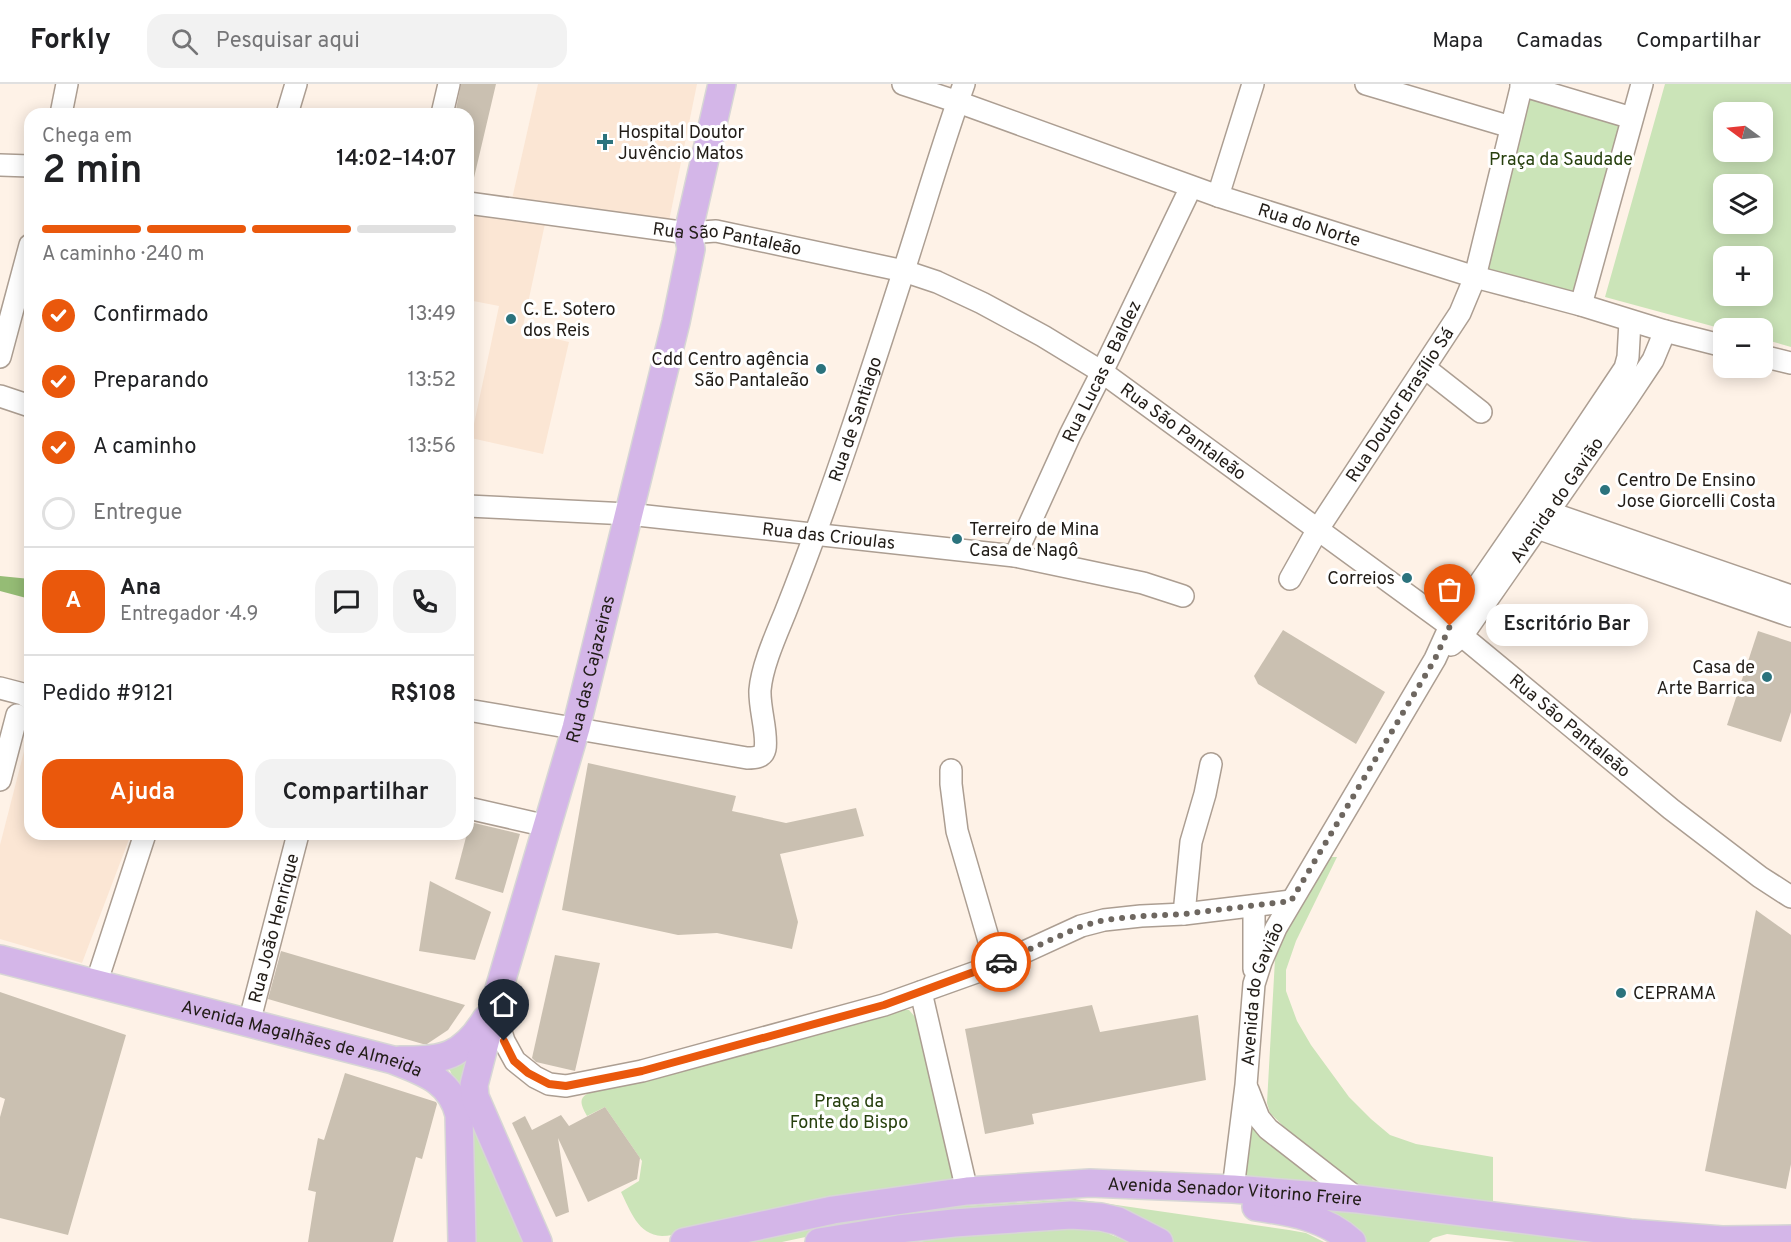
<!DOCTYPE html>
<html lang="pt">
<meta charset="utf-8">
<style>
body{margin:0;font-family:Overpass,sans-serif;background:#f2f2f2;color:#202124;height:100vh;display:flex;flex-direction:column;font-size:22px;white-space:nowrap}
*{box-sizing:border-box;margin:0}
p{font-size:20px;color:#757577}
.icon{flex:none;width:33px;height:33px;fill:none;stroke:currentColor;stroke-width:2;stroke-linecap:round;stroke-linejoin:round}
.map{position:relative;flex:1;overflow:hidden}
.panel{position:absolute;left:24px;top:24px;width:450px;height:732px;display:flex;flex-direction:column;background:#fff;border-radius:18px;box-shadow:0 3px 15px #0003}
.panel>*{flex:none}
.needle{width:39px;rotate:285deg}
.tools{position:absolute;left:1713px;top:18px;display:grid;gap:12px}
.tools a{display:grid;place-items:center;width:60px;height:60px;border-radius:12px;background:#fff;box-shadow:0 3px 15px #0003;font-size:30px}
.pin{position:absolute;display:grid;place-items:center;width:51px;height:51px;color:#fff;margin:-62px -26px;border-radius:50% 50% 50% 0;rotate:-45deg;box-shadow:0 0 6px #0007}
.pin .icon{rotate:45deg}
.courier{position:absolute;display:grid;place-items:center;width:60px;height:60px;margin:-30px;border:4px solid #ea580c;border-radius:50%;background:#fff;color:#222;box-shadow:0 2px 8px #0007}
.bubble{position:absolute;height:42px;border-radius:18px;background:#fff;box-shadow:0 3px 15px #0003;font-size:20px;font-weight:600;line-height:42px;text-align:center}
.summary em{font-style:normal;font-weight:600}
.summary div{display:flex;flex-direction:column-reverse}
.summary{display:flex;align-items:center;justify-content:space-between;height:102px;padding:0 18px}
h1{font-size:39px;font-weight:600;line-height:45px}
.bar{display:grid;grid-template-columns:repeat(4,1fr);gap:9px 6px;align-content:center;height:72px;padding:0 18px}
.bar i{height:8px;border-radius:4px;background:#e0e0e0}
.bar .on{background:#ea580c}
.bar p{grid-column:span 4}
.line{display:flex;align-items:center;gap:15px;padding:0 18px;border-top:2px solid #e0e0e0}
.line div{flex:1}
.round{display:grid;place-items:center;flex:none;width:63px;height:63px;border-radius:18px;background:#f2f2f2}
ol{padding:0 18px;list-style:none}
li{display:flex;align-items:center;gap:18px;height:66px}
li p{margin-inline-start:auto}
li .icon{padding:6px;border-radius:50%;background:#ea580c;color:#fff;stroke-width:4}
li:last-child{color:#757577}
li i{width:33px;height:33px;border:3px solid #e0e0e0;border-radius:50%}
.action{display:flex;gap:12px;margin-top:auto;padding:12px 18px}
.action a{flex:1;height:69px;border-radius:18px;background:#ea580c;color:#fff;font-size:24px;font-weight:600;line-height:69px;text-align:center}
.action a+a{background:#f2f2f2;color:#202124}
header{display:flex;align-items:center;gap:36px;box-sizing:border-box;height:84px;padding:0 30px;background:#fff;border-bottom:2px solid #e0e0e0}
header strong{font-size:28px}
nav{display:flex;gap:33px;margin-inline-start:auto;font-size:21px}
.search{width:420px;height:54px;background:#f2f2f2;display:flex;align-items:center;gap:15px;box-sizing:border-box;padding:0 21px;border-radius:18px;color:#757577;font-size:22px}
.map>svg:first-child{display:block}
</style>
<header>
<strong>Forkly</strong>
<div class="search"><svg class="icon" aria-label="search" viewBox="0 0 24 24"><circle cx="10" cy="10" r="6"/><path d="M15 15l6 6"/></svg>Pesquisar aqui</div>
<nav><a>Mapa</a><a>Camadas</a><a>Compartilhar</a></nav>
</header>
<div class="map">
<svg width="1791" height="1158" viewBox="0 0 1791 1158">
<rect width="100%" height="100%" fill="#fef2e7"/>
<g fill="#fbe6d4">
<path d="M538,0H697L669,137L512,115Z"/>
<path d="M468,123L546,135L522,247L569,258L543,370L471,354L499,222L468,216Z"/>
<path d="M30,644V750H131L82,879L0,855V761Z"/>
</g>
<g fill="#cbe4b8" fill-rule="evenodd">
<path d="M1665,0H1791V263L1763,255L1762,244L1723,245L1605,213ZM1762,28V68H1724V28ZM1762,100V140H1724V100ZM1724,172H1762V212H1724Z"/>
<path d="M1525,9L1620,40L1576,212L1483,190Z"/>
<path d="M1327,773H1337L1296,857L1286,886V907L1297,937L1311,961L1349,1013L1371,1035L1390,1051L1416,1060L1493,1073V1124L1358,1106L1313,1071L1270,1029L1267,1019L1275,875L1280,856Z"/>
<path d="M899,926H909L916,934L953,1083L954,1092L949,1100L682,1150C675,1150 669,1152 662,1152C638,1151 630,1126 621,1108L639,1097L642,1077L605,1023L587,1032C576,1013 582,1012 600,1004Z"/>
<path d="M477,966L469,993L527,1158H471L460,1009L448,982Z"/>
<path d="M1253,1042L1313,1091L1312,1101L1246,1093V1049Z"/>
<path d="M1075,1115L1289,1146L1306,1149L1324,1158H1169L1135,1137L829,1148L782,1158H746L862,1133L946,1123Z"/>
<path d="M1315,1127L1351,1128L1607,1158H1515L1447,1150L1433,1154L1429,1158H1363Z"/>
<path d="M1079,1144L1097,1145L1129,1158H918L949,1153Z"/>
</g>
<path fill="#95bc75" d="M0,492L30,495V515L0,507Z"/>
<g fill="#cac0b1">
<path d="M461,0H496L473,98L468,97V30H455Z"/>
<path d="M1283,546L1385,608L1356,660L1258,600L1254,592Z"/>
<path d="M1758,547L1791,558V628L1781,658L1727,641Z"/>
<path d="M588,679L736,712L732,727L786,739L856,724L864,752L780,770L798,838L792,865L717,849L678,851L562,826Z"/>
<path d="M470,738L520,750L503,809L455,795Z"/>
<path d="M430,797L491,828L475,876L419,867Z"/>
<path d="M1756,826L1791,851V1080L1786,1105L1705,1087Z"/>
<path d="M281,867L465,921L448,946L427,960H423L268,915Z"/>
<path d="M555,871L600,879L575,987L536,978L532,974Z"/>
<path d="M0,908L126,951L68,1151L0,1134V1033L5,1015L0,1013Z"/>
<path d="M1092,921L1100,948L1198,931L1206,996L1032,1030L1034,1040L985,1050L965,945Z"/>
<path d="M345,989L436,1018L437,1020L422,1075L416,1073L393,1158H308L316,1108L308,1106L318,1054L324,1056Z"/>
<path d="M605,1023L640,1074L637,1095L588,1118L558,1054L569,1128L556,1133L512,1039L525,1032L532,1046L561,1031L569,1042Z"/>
</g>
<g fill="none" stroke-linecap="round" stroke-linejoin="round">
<g stroke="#ac9e92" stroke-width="24">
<g id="minor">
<path id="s1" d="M903,0L958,18L1218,112L1475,193L1581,221L1665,247L1724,262"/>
<path d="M1366,0L1511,43"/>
<path d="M1521,1L1632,34"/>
<path d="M61,30L67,0"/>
<path d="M287,30L296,0"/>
<path d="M442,30L449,0"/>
<path d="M0,81L30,82"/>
<path d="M1218,112L1253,0"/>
<path id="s2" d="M468,119L688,149L716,147L904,187L937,198L982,219L1043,252L1102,288L1450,542L1671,725L1760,793L1791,813"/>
<path d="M1581,221L1642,0"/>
<path d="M1762,272L1791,279"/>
<path d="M0,273L30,161"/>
<path d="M1425,284L1481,328"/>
<path d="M0,312L30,322"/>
<path id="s3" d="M468,422L628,430L1015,472L1143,499L1183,512"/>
<path d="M1537,422L1548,428L1791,512"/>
<path d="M1526,438L1537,444L1791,532"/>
<path id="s4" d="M1015,472L1070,351L1102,288L1191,103"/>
<path id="s5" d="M1290,495L1318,445L1460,229L1475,193L1522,0"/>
<path id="s6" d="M1451,561L1462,552L1627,315L1653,276L1665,247"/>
<path d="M0,604L23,610L30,615"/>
<path id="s7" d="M468,626L747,674C754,674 763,674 765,665C768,650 759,624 760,606C762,582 776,551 785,529C830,416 867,301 904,186C924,124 942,61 964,0"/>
<path d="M951,686V700L957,747L996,881"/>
<path d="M0,696L17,631"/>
<path d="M468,724L547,742"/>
<path d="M1184,830L1191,758L1205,710L1211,680"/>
<path d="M1254,885V822"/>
<path d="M96,900L145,750"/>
<path d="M921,908L967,1107"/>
<path d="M497,923L498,938L504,957L515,977L535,993L549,1000L566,1002L642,987L884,921L996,881L1081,842L1104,836L1141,832L1184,830L1291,817"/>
<path id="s8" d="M249,939L298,750"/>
<path d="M1248,1006L1259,1034L1268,1045L1358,1115"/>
<path id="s9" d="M1233,1105L1246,1001L1254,900L1261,878L1276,844L1435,575L1450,542L1534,420L1625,284L1628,273L1630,237"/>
</g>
</g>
<g stroke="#d7d6d5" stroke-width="30">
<g id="major">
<path id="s10" d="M0,875L393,976C423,988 451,996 459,1031L462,1158"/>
<path d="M400,976C442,977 463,973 486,935"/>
<path d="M1256,1123C1291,1128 1325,1133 1352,1158"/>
<path id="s11" d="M538,1158L475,1013L474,1001L497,912L576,644L676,238L691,165L688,149L722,0"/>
<path id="s12" d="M684,1158L833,1126L967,1107L1090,1099L1233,1105L1358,1115L1630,1149L1722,1156L1791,1155"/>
<path d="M819,1158L899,1145L954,1139L1071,1131L1101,1133L1118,1137L1159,1158"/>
</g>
</g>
<use href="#minor" stroke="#fff" stroke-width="21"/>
<use href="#major" stroke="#d4b6e8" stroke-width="27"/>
</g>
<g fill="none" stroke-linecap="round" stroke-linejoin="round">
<path stroke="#6e6760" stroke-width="6" stroke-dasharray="0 10.8" d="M1001,878L1082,842L1104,836L1142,832L1184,830L1291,817L1435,575L1450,542"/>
<path stroke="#ea580c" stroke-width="8" d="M504,957L514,977L528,989L549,1000L566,1002L642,987L884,921L1001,878"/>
</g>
<g fill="#2b737d" stroke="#fff" stroke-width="2">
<path d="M602 49h6v6h6v6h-6v6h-6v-6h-6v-6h6z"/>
<circle cx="511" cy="235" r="6"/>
<circle cx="821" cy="285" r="6"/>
<circle cx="1605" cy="406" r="6"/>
<circle cx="957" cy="455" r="6"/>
<circle cx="1407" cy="494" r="6"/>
<circle cx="1767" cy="593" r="6"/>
<circle cx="1621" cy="909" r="6"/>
</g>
<g text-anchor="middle" stroke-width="6" stroke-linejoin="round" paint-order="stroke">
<g font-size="18" fill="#211c17" stroke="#fff" text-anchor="start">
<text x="618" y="54">Hospital Doutor<tspan x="618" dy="21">Juvêncio Matos</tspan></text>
<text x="523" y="231">C. E. Sotero<tspan x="523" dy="21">dos Reis</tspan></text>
<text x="809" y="281" text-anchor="end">Cdd Centro agência<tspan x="809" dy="21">São Pantaleão</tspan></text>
<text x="1617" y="402">Centro De Ensino<tspan x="1617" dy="21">Jose Giorcelli Costa</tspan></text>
<text x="969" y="451">Terreiro de Mina<tspan x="969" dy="21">Casa de Nagô</tspan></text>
<text x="1395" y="500" text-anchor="end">Correios</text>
<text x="1755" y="589" text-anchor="end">Casa de<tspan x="1755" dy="21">Arte Barrica</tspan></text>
<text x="1633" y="915">CEPRAMA</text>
</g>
<g font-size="18" fill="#27400e" stroke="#fff">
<text x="1561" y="81">Praça da Saudade</text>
<text x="849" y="1023">Praça da<tspan x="849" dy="21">Fonte do Bispo</tspan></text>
</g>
<g font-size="18" fill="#211c17" stroke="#fff">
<text dy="6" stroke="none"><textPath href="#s1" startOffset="430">Rua do Norte</textPath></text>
<text dy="6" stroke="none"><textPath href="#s2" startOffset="262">Rua São Pantaleão</textPath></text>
<text dy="6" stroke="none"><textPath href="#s4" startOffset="204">Rua Lucas e Baldez</textPath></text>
<text dy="6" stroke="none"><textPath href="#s5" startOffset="206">Rua Doutor Brasílio Sá</textPath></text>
<text dy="6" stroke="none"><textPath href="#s7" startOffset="652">Rua de Santiago</textPath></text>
<text dy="6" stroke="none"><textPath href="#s2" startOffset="766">Rua São Pantaleão</textPath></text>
<text dy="6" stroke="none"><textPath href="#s6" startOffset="180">Avenida do Gavião</textPath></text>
<text dy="6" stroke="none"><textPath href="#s3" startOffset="362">Rua das Crioulas</textPath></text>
<text dy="6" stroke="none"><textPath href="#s11" startOffset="602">Rua das Cajazeiras</textPath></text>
<text dy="6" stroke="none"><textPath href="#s2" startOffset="1252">Rua São Pantaleão</textPath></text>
<text dy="6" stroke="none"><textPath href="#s8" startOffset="98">Rua João Henrique</textPath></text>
<text dy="6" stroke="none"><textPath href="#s9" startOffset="198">Avenida do Gavião</textPath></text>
<text dy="6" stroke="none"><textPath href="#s10" startOffset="312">Avenida Magalhães de Almeida</textPath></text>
<text dy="6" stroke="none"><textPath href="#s12" startOffset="556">Avenida Senador Vitorino Freire</textPath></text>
</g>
</g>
</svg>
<div class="tools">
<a><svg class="needle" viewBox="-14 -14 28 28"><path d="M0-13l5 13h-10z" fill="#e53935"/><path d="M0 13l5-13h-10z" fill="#757577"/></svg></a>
<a><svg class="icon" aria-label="layers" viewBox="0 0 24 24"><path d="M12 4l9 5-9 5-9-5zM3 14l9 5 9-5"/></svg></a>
<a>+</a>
<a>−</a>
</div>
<div class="pin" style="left:1450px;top:542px;background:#ea580c"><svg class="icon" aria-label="bag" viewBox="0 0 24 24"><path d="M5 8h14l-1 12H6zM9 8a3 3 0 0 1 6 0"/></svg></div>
<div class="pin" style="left:504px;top:957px;background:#1f2937"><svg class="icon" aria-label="home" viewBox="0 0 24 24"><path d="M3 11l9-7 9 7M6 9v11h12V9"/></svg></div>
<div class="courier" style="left:1001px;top:878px"><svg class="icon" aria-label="car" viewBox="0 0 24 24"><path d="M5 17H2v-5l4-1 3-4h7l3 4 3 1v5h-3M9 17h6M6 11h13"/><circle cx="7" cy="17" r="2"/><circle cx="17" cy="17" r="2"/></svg></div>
<div class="bubble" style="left:1486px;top:520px;width:162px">Escritório Bar</div>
<section class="panel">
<div class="summary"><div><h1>2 min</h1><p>Chega em</p></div><em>14:02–14:07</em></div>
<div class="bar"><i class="on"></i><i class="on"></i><i class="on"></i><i></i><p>A caminho · 240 m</p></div>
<ol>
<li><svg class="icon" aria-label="check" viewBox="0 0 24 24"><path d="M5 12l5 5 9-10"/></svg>Confirmado<p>13:49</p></li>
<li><svg class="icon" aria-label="check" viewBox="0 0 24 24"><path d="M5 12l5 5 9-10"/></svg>Preparando<p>13:52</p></li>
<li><svg class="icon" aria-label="check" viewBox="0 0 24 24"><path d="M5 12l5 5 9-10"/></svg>A caminho<p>13:56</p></li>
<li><i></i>Entregue</li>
</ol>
<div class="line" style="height:108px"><b class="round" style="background:#ea580c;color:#fff">A</b><div><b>Ana</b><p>Entregador · 4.9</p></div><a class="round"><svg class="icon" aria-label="chat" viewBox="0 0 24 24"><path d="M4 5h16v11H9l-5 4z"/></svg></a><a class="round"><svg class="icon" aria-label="phone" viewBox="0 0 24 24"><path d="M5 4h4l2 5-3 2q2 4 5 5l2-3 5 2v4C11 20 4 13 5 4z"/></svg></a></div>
<div class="line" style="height:78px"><div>Pedido #9121</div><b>R$108</b></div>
<div class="action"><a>Ajuda</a><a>Compartilhar</a></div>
</section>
</div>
